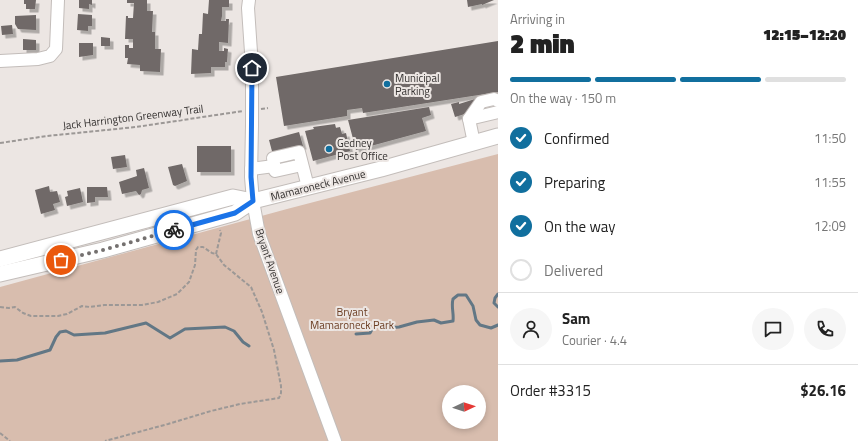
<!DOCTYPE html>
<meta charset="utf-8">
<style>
body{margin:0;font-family:"Titillium Web",sans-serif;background:#f6f6f6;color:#222;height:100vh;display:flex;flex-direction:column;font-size:15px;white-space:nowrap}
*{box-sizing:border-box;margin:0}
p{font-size:13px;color:#767676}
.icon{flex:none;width:22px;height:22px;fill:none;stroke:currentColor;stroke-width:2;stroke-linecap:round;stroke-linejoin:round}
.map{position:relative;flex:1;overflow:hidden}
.side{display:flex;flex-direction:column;background:#fff;width:360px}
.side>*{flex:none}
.needle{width:26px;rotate:86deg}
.tools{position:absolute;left:442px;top:385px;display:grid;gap:8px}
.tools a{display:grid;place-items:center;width:44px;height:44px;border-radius:50%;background:#fff;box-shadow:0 2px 6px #0003;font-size:20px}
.pin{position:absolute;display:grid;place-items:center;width:34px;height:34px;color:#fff;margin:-17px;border:2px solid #fff;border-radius:50%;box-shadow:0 1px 4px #0007}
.courier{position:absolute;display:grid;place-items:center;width:40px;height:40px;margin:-20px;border:3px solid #1a73e8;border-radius:50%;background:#fff;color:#222;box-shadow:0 1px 5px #0007}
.headline em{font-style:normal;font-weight:800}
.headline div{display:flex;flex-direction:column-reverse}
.headline{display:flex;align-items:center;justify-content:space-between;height:68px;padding:0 12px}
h1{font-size:26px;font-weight:800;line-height:30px}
.bar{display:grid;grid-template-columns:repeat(4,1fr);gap:6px 4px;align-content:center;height:48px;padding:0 12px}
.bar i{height:5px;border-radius:3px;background:#e0e0e0}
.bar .on{background:#116f9e}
.bar p{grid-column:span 4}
.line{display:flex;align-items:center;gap:10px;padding:0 12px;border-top:1px solid #e0e0e0}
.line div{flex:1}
.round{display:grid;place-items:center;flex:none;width:42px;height:42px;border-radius:21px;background:#f6f6f6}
ol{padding:0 12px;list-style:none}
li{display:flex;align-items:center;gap:12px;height:44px}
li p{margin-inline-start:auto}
li .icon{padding:4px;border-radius:50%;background:#116f9e;color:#fff;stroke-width:4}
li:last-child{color:#767676}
li i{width:22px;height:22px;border:2px solid #e0e0e0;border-radius:50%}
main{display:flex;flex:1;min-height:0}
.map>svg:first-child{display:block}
</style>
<main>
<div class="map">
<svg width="498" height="441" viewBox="0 0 498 441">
<defs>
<filter id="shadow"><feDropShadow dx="3.5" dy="3.5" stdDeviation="0" flood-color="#0004"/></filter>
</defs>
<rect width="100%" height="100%" fill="#ece6e3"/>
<path fill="#d8bdae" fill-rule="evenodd" d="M498,154V441H0V287L287,209ZM449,392H479V422H449Z"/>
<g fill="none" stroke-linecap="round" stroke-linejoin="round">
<g stroke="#627785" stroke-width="3">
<path d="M498,294L495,298L494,303L498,307"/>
<path d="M356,334L370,333L374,326L384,323L388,328L399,327L417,322L434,320L441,323L453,321C454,313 451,307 453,299L458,295H466L473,306L476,320L480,325L491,328L498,325"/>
<path d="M0,361L17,360L50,350L56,337L60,332L66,331L74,335L105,333L146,323L170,338L185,329L225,327L234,331L243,342L249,346"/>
</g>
</g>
<g fill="#6f6967" filter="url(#shadow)">
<path d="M24,0H36L35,9H26V4H24Z"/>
<path d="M79,0H92V5L89,4V9L79,8Z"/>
<path d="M127,0H147V11H153L152,32H155V49H161L160,72L140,71V65L127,64L128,58H125V45H129V48H133V39H125L126,16H128V18H133L134,3H127Z"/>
<path d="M209,0H229V7H222V16L221,21H226V19H229L228,43L219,42V51H224V48L228,49L227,62H225V67H211V73L191,74L192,49L198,50L199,34H202L203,13L208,14Z"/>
<path d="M467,0H494L482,5V4L468,7Z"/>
<path d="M78,14L92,15V26H88V31L77,30Z"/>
<path d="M36,15V30L18,29L15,24V16Z"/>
<path d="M12,25L13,34L2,35L1,26Z"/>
<path d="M101,37L110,38V46H101Z"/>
<path d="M23,39L36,40V50H23Z"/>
<path d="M498,41V92L363,113L362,108L347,110V116L284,126L276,77Z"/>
<path d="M79,43H93V55L79,57Z"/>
<path d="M475,99L476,104L471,112L455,117L451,104L459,102V104Z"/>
<path d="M429,107L431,115L422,118L426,131L356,150L348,120Z"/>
<path d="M335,124L336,128L340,127L342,134L346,133L350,151L313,161L305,131L314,129L313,127Z"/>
<path d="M299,132L303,146L273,155L269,140Z"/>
<rect x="197" y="146" width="34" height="26"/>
<path d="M125,155L127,167L113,169L111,157Z"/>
<path d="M182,164L187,181L175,186L173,185L168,167Z"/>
<path d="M144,168L149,188L142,190L141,194L139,195L136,191L122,194L119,182L137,176L136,170Z"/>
<path d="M49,186L50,192L57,191L60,202L53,204L55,210L41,214L35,190Z"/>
<path d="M87,187H107L108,197H95V202L87,203Z"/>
<path d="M80,188L83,202L67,206L65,197L68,196L67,191Z"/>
</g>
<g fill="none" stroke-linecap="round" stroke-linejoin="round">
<g stroke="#c3bdba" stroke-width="14">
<g id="minor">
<path d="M249,0L248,8L252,67V95"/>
<path d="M0,61L38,59L50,56L56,49L58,0"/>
<path d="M469,119L498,112"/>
<path d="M252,125L251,177L253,201L259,234L335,441"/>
<path d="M474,143L469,119L481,102L494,99L498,101"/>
<path d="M302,165L275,171L273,158L299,152L308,187"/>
<path d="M251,169L274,166"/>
</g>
</g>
<g stroke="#c3bdba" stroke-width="17">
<g id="major">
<path d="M0,259L233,197L253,201"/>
<path d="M0,274L103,250L235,213L253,201L381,169L498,136"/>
</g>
</g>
<g stroke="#9c9896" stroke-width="2" stroke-dasharray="4 2" stroke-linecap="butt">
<path d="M261,109L268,108"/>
<path d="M0,143L47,136L136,127L243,111"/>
<path d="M216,254L221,233L220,230"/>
<path d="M0,307L9,308L15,307L23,313L31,316H58L67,314L82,306L90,307L104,305H142L158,302L177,294L189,282L195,265L196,250L198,247H203L212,253L216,254L224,265L251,287L262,312L274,350L281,386V393L279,398L240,404L211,411L168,424L105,441"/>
<path d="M0,433L10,441"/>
</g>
<use href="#minor" stroke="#fff" stroke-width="12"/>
<use href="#major" stroke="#fff" stroke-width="15"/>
<g stroke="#c3bdba" stroke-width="14" stroke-linecap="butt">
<path id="minor-bridge" d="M252,95V125"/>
</g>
<use href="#minor-bridge" stroke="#fff" stroke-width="12"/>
</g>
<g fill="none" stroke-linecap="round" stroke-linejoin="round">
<path stroke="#74706f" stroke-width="4" stroke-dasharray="0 7.2" d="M61,260L103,250L174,230"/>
<path stroke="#1a73e8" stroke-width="5" d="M174,230L235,213L253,201L251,177L252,68"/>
</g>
<g fill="#116f9e" stroke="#ece6e3" stroke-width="1.5">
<circle cx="387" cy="84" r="4"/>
<circle cx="329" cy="149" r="4"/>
</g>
<g text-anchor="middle" stroke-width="4" stroke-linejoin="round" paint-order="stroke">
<g font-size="11" fill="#343130" stroke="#ece6e3" text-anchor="start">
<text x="395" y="82">Municipal<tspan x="395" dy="13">Parking</tspan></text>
<text x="337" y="147">Gedney<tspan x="337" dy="13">Post Office</tspan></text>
</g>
<g font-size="11" fill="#343130" stroke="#ece6e3">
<text transform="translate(133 117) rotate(-7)" y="4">Jack Harrington Greenway Trail</text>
<text transform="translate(318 185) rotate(-14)" y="4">Mamaroneck Avenue</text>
<text transform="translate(270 261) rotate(71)" y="4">Bryant Avenue</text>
</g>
<g font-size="11" fill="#6b3d22" stroke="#ece6e3">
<text x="352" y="316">Bryant<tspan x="352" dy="13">Mamaroneck Park</tspan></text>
</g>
</g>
</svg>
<div class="tools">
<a><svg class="needle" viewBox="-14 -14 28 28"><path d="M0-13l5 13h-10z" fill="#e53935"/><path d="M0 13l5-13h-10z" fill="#767676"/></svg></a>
</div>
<div class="pin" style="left:61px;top:260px;background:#ea580c"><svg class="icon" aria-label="bag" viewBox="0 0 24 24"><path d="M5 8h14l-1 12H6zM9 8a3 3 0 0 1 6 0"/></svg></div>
<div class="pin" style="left:252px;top:68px;background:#1f2937"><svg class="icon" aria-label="home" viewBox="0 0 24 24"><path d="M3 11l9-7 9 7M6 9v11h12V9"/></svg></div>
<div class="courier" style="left:174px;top:230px"><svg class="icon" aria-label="bike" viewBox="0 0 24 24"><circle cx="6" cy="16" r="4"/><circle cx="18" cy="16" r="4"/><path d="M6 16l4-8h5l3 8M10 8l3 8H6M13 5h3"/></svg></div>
</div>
<section class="side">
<div class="headline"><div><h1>2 min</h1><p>Arriving in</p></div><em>12:15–12:20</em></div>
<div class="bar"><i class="on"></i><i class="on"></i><i class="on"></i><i></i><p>On the way · 150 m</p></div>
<ol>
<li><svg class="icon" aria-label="check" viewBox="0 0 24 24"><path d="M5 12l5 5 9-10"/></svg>Confirmed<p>11:50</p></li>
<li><svg class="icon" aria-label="check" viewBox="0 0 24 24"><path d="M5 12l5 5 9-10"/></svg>Preparing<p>11:55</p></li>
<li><svg class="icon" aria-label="check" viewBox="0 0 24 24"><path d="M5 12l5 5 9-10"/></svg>On the way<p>12:09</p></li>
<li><i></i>Delivered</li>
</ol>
<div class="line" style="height:72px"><a class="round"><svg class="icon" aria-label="person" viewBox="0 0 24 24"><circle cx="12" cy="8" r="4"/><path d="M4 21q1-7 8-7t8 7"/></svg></a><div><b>Sam</b><p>Courier · 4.4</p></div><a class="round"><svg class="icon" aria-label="chat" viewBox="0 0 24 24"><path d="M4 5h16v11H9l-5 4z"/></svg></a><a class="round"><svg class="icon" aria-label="phone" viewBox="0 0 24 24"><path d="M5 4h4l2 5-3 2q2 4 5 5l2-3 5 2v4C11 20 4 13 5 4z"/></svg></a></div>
<div class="line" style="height:52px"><div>Order #3315</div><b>$26.16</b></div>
</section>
</main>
